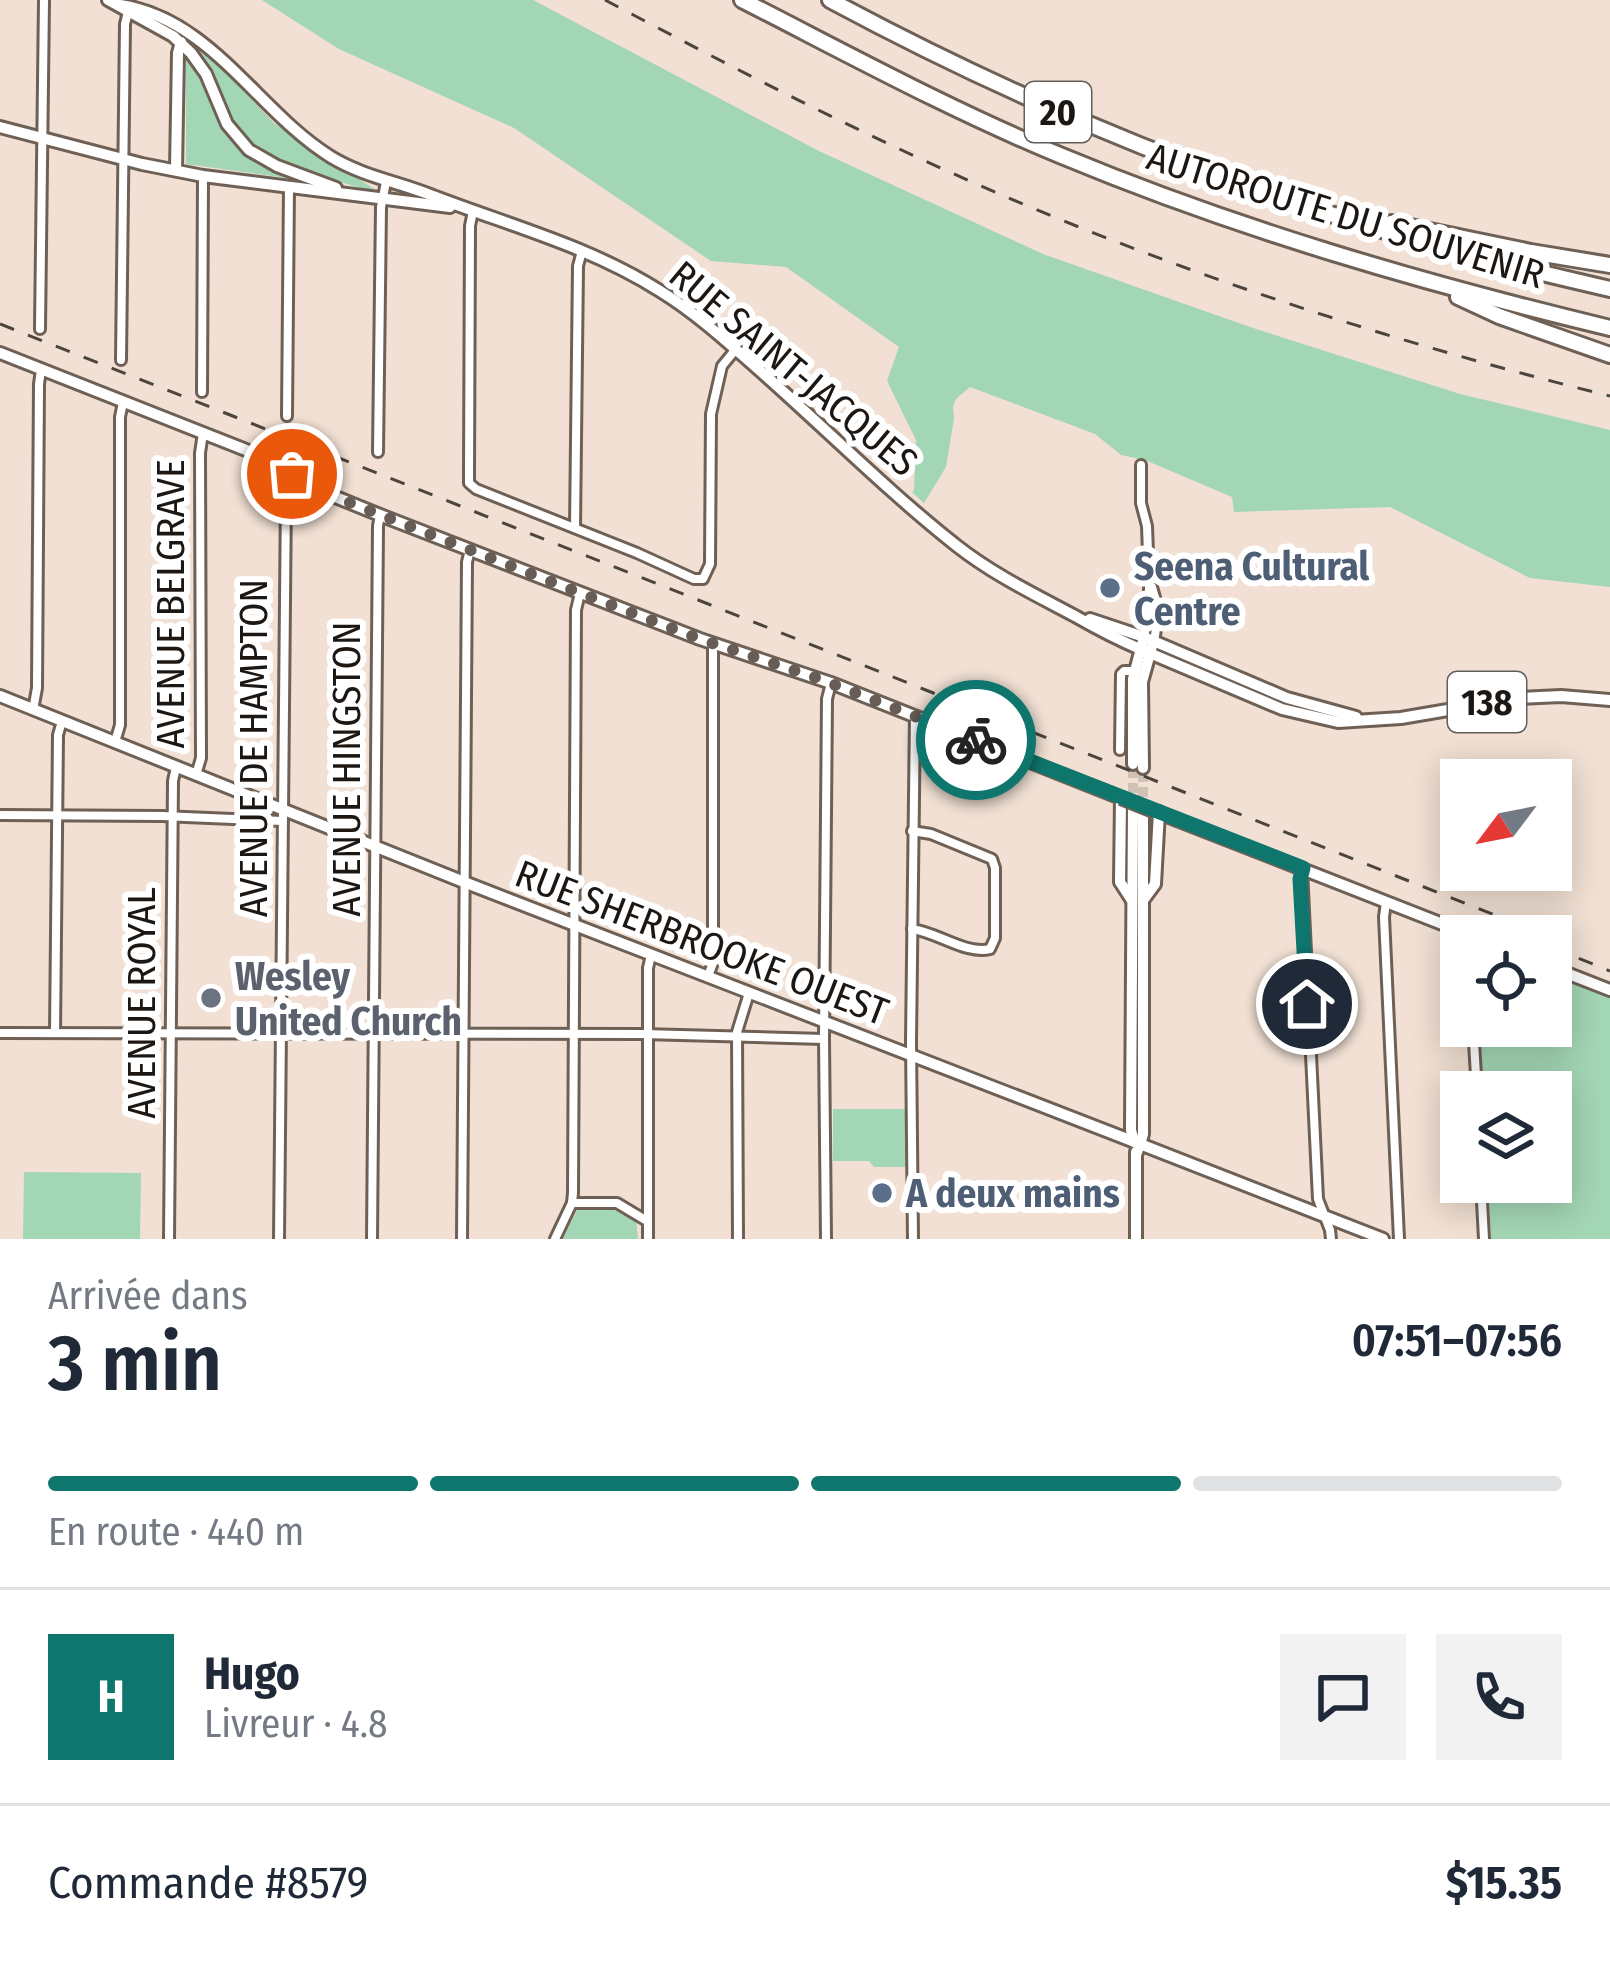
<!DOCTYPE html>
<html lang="fr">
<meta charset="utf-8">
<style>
body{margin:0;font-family:"Fira Sans Condensed",sans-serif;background:#f2f2f3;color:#1f2937;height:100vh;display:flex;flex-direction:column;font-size:45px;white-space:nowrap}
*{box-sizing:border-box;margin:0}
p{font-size:39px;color:#747a83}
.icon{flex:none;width:66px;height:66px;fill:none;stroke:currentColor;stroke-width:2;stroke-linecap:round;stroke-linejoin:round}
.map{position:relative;height:1239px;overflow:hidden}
.details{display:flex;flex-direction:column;background:#fff;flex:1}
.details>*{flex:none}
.needle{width:78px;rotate:238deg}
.fabs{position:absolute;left:1440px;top:759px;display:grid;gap:24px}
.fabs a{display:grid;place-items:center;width:132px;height:132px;border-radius:0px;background:#fff;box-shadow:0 6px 30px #0003;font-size:60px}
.pin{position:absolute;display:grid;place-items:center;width:102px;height:102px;color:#fff;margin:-51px;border:6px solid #fff;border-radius:50%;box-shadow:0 3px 12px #0007}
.courier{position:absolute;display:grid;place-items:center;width:120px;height:120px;margin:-60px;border:9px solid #0f766e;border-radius:50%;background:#fff;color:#222;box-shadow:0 3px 15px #0007}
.overview em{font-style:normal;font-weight:600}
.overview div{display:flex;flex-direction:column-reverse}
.overview{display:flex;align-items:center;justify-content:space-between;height:204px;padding:0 48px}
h1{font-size:78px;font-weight:600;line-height:90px}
.bar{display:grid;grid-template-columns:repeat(4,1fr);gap:18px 12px;align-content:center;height:144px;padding:0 48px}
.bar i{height:15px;border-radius:9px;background:#e0e1e3}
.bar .current{background:#0f766e}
.bar p{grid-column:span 4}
.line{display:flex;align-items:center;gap:30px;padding:0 48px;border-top:3px solid #e0e1e3}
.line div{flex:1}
.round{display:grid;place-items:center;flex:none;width:126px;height:126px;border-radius:0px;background:#f2f2f3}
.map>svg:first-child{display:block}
</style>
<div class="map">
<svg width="1610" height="1239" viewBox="0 0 1610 1239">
<rect width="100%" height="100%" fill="#f1e0d3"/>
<g fill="#a3d6b4">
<path d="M262,0H533L819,151L1043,254L1250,327L1460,394L1610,430V587L1530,578L1390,507L1234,512L1232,497L1145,460L1121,455L1095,434L970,387L956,399L953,406L954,419L946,467L924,503L912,492L914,490L916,440L887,381L899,347L786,267L711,261L514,128L339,49Z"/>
<path d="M195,48L225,71L274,123L374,189L373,192L283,164L252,147L230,121L211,74Z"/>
<path d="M186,55C202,74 207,94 216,116C236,163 282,173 326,187L295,184L287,178L186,164Z"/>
<path d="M1551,973L1610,996V1239H1491L1488,1182H1551V1092H1483L1479,1026H1551Z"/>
<path d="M833,1109H905L906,1167H874L869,1161H833Z"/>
<path d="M24,1172L141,1173L140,1239H23Z"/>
<path d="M578,1208L618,1209L636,1218L638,1239H563Z"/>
</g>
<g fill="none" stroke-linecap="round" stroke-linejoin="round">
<g stroke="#d1c2b6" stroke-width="10" stroke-dasharray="10 5" stroke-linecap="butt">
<path d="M1133,808V764"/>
<path d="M1143,812V768"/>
</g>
<g stroke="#6f6055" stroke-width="14">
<g id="street">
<path d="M473,211L470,226L469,474V483L476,489L637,553L694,579H703L710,564L711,414L722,366L736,349"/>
<path d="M40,329L44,0"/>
<path d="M121,360L125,24L129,8"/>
<path d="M202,392L203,176"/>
<path d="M287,416L289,187"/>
<path d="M378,452L381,207L386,182"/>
<path d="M1141,465V503L1147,526L1149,580V617L1144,636"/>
<path d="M575,528L578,266L582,251"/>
<path d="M1152,587L1159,612L1154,641"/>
<path d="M33,710L37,688L39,384L41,370"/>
<path d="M115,742L120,725V417L123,402"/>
<path d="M1120,750L1121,674L1124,671H1134"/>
<path d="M196,775L201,758L200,453L203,433"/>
<path d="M0,815L162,816L282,821"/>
<path d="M1302,869L1318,1199L1330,1230L1331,1239"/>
<path d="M1386,902L1384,917L1399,1239"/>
<path d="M912,929C937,932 966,955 990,949L995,938V868L992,859L931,834L912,831"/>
<path d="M708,976L713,963V644"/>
<path d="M1473,1026L1477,1092"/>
<path d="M0,1033L643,1034L824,1039"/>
<path d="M55,1033L58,735L62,721"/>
<path d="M1481,1182L1484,1239"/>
<path d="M572,1203H617L647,1221"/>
<path d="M169,1239L173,781L176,767"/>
<path d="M279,1239L286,494L292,474"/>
<path d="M372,1239L378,526L380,515"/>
<path d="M462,1239L467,562L470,550"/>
<path d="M555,1239L572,1203L573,1193L576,610L580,593"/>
<path d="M648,1239V968L651,955"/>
<path d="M738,1239L737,1032L749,993"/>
<path d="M826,1239L824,1039L827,699L831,683"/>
<path d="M913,1239L911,1041L915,716"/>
</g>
</g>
<g stroke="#6f6055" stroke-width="16">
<g id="secondary">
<path d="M108,0L173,36L191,53L206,74L227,124L249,150L277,166L336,188"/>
<path d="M120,5C212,19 257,111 331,157C364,177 399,182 433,196C511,226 589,246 660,291C699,315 732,346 766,376C830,433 891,494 957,546C994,575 1034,594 1075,616C1096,628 1117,639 1140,649"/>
<path d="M0,127L142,164L203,176L450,207"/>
<path d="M176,170L178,53L181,42"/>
<path d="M0,353L246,450L328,494L380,515L700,639L831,683L1121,798"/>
<path d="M1090,619L1144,637"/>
<path d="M1154,811L1473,936"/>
<path d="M1551,967L1610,990"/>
<path d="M1136,1152V1239"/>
<path d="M1136,1155L1140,1144L1383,1239"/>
</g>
</g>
<g stroke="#6f6055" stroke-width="16">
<g id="primary">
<path d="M1140,649L1282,709L1338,722L1401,718L1518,698L1561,696L1610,700"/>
<path d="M0,696L464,882L1140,1144L1143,1134V812"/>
<path d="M1133,764V679L1144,637L1287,698L1356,717"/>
<path d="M1143,768L1142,682L1152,646"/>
<path d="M1121,798L1120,882L1131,899"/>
<path d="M1133,808L1131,1130L1134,1142"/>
<path d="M1144,899L1155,884L1159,812"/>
</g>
</g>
<g stroke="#6f6055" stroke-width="20">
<g id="highway">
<path d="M742,0C848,54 952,111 1062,156C1240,230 1423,283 1610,328"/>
<path d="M830,0C1029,107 1240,193 1459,252C1509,266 1560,277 1610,289"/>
<path d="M1391,223L1531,252L1610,265"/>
<path d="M1458,297L1499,316L1610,355"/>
</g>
</g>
<use href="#street" stroke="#fff" stroke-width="8"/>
<use href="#secondary" stroke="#fff" stroke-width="10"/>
<use href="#primary" stroke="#fff" stroke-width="10"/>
<use href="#highway" stroke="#fff" stroke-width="14"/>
<g stroke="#4c443e" stroke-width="3" stroke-dasharray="15 15" stroke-linecap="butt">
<path d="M605,0C726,64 847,127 972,182C1178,273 1392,342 1610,396"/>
<path d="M0,324L1548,936"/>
<path d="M1551,947L1610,971"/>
</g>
<g stroke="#6f6055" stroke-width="16" stroke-linecap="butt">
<path id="secondary-bridge" d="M1121,798L1151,810"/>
</g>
<use href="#secondary-bridge" stroke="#fff" stroke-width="10"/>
</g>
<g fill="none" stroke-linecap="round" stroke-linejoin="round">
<path stroke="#675d56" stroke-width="12" stroke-dasharray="0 21.6" d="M292,474L335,497L580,593L700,639L820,679L976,740"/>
<path stroke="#0f766e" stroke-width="15" d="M976,740L1303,868L1300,879L1307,1004"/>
</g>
<g fill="#5c6f8a" stroke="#fff" stroke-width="4.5">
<circle cx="1110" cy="588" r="12"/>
<circle cx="882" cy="1193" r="12"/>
</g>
<circle fill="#6b7280" stroke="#fff" stroke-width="4.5" cx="211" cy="998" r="12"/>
<g text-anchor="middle" stroke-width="12" stroke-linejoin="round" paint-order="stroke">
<g fill="#fff" stroke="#615d5a" stroke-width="3">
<rect x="1025" y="82" width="66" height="60" rx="9"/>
<rect x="1448" y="672" width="78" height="60" rx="9"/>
</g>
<g font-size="36" font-weight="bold" fill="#1d1713">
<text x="1058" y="125">20</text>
<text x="1487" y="715">138</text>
</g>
<g font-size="39" fill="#1d1713" stroke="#fff">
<text transform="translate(1346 215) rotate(17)" y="14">AUTOROUTE DU SOUVENIR</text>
<text transform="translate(794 368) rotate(40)" y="14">RUE SAINT-JACQUES</text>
<text transform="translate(170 604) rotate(-90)" y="14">AVENUE BELGRAVE</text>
<text transform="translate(253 748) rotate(-90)" y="14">AVENUE DE HAMPTON</text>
<text transform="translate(346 769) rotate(-90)" y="14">AVENUE HINGSTON</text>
<text transform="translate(702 942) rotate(21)" y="14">RUE SHERBROOKE OUEST</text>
<text transform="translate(141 1003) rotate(-90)" y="14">AVENUE ROYAL</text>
</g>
<g font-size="39" font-weight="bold" fill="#4e5e75" stroke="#fff" text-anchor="start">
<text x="1134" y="580">Seena Cultural<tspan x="1134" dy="45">Centre</tspan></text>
<text x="906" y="1207">A deux mains</text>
</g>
<g font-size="39" font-weight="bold" fill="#5b616d" stroke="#fff" text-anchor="start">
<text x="235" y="990">Wesley<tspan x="235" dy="45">United Church</tspan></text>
</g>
</g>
</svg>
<div class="fabs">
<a><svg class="needle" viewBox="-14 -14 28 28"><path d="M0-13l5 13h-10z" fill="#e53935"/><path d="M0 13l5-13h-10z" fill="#747a83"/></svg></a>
<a><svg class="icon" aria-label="locate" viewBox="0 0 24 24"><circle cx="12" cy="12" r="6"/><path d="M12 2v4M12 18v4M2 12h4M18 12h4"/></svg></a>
<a><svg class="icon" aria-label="layers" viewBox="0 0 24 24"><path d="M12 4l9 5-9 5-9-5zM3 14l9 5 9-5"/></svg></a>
</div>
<div class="pin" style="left:292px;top:474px;background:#ea580c"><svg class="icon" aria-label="bag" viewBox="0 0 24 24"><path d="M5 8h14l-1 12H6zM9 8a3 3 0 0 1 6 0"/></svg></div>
<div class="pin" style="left:1307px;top:1004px;background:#1f2937"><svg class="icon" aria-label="home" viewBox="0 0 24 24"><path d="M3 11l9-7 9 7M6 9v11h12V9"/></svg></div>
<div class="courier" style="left:976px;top:740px"><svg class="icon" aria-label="bike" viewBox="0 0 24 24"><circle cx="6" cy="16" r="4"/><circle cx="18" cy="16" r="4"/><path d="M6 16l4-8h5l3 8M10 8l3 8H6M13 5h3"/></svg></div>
</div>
<section class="details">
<div class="overview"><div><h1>3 min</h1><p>Arrivée dans</p></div><em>07:51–07:56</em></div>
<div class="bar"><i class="current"></i><i class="current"></i><i class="current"></i><i></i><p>En route · 440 m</p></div>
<div class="line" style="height:216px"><b class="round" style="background:#0f766e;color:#fff">H</b><div><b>Hugo</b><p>Livreur · 4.8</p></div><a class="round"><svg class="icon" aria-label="chat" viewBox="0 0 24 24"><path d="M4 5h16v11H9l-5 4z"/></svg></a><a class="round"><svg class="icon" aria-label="phone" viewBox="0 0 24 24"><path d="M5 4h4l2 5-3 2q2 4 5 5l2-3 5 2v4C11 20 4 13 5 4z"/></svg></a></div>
<div class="line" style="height:156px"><div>Commande #8579</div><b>$15.35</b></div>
</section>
